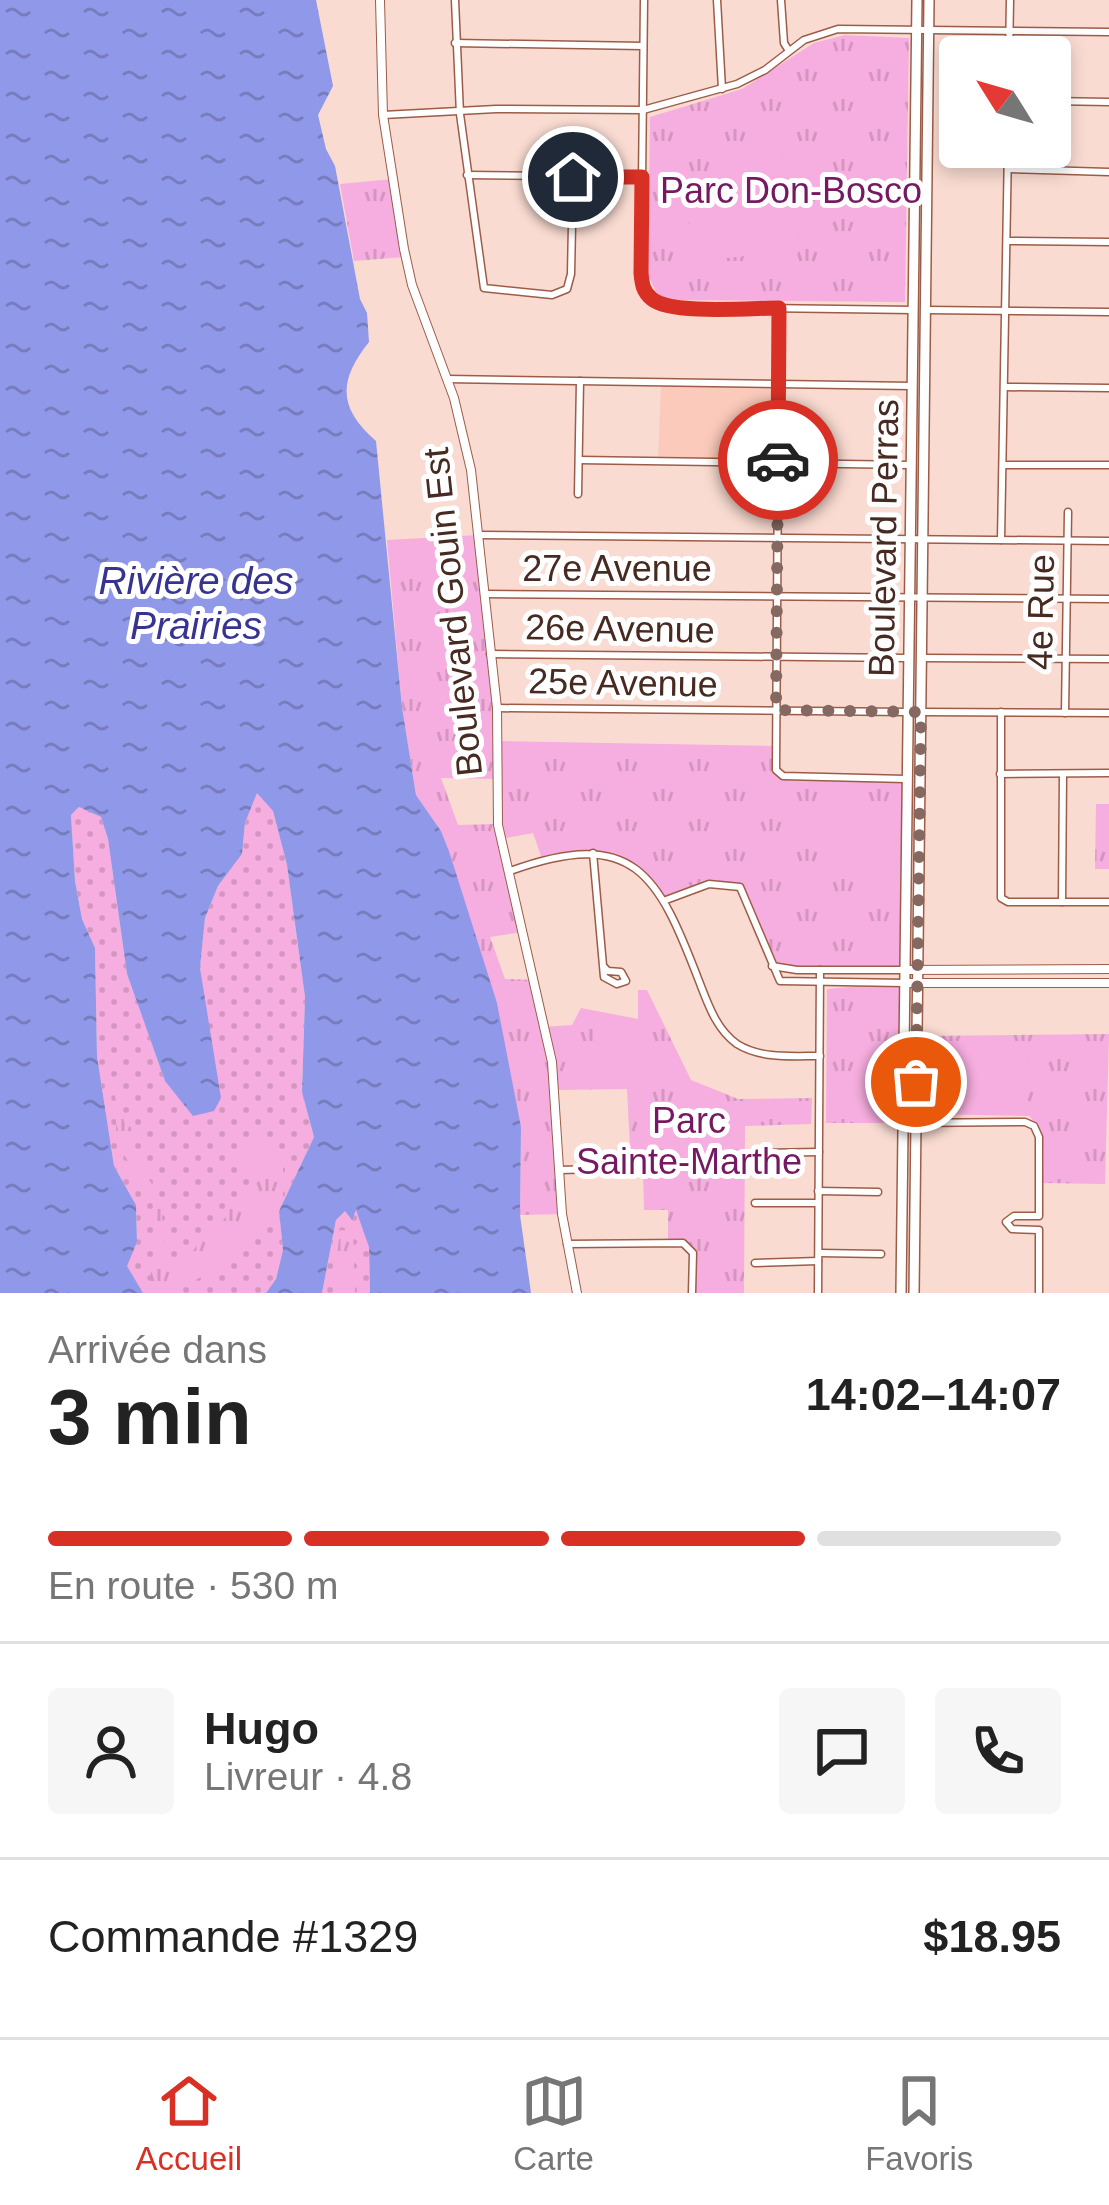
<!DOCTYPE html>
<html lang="fr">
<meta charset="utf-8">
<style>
body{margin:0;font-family:Arial,sans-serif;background:#f6f6f6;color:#222;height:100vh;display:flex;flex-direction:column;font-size:45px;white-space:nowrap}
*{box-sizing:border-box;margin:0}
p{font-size:39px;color:#767676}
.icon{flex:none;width:66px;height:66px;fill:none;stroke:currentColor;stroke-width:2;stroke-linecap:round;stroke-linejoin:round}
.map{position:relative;height:1293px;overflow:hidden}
.panel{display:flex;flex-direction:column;background:#fff;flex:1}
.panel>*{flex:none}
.needle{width:78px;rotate:307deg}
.controls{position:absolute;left:939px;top:36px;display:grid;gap:24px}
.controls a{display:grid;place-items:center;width:132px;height:132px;border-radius:12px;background:#fff;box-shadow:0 6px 18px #0003;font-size:60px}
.pin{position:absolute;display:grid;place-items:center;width:102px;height:102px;color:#fff;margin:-51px;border:6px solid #fff;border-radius:50%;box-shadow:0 3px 12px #0007}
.courier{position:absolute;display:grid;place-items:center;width:120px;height:120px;margin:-60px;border:9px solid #d93025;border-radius:50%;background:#fff;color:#222;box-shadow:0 3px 15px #0007}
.overview em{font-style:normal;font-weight:700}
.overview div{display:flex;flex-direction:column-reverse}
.overview{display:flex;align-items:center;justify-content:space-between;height:204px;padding:0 48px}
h1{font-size:78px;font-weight:700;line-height:90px}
.bar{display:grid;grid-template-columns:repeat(4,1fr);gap:18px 12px;align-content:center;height:144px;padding:0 48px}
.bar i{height:15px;border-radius:9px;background:#e0e0e0}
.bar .on{background:#d93025}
.bar p{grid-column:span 4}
.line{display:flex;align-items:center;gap:30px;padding:0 48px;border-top:3px solid #e0e0e0}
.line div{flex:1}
.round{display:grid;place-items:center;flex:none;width:126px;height:126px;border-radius:12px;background:#f6f6f6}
.menu{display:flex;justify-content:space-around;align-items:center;height:168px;border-top:3px solid #e0e0e0;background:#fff;font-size:33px;color:#767676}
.menu a{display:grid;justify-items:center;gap:6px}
.menu .on{color:#d93025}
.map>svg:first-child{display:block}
</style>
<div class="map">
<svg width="1109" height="1293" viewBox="0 0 1109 1293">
<defs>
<pattern id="grass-dots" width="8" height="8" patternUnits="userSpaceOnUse" patternTransform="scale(3)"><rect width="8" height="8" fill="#f6addf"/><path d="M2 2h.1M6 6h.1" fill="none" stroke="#d495bf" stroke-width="1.8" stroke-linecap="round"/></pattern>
<pattern id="park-tufts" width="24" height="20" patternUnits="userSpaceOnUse" patternTransform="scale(3)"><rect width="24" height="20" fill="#f6addf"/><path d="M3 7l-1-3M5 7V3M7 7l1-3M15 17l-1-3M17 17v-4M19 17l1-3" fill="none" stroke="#d495bf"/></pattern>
<pattern id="water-ripples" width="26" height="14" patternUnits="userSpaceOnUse" patternTransform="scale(3)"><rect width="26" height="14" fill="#9098ea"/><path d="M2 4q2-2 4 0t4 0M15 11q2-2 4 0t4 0" fill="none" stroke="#777cbd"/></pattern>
</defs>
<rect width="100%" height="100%" fill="#f9dbd1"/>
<path fill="#fbcaba" d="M661,382L778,383V462L658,461Z"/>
<g fill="url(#grass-dots)">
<path d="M257,792L273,811L287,865L305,997L302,1091L314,1137L279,1211L283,1250L276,1279L266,1293H143L126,1266L137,1242L136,1205L114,1166L97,1056L95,948L82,919L75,881L71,815L79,807L101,817L108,839L127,974L165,1081L207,1020L200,968L205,918L218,886L242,854L245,823Z"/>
<path d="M356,1208L369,1246L370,1293H322L336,1220L345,1210L351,1218Z"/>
</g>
<g fill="url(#park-tufts)" fill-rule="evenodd">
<path d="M845,35L909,38L905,302L669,300L658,296L648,275L650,117L742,89L814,43Z"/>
<path d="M393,179L405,257L354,261L340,184Z"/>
<path d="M479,535L499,741L776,746L775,766L783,776L906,779L905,970L776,967L740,887L721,883L666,900C631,857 596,847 542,859L533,833L501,839L522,932L490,937L505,979L534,980L544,1027L572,1025L581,1008L638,1019V990H647L691,1080L738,1099L812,1098L811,1124L745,1126L744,1293H692L689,1246L668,1243V1210H644L643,1172L631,1166L627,1089L556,1090L562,1214L520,1215L521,1127L449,851L441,831L416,795L402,707L387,540ZM441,778L498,779V824L458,825Z"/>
<path d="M1096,804H1109V869H1095Z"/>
<path d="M893,983H905L903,1123H826L827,989Z"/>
<path d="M1109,1034L1105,1184L1042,1183C1043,1159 1049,1134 1029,1116L925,1114L924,1036Z"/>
<path d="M117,1075L124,1122L133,1129C123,1160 152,1173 159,1200C165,1224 162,1242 171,1268L189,1256L210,1228L223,1221L243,1188L253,1181V1174L243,1162V1142L258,1133L271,1155L283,1163V1200L231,1261L171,1293H155C144,1267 157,1269 157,1249C158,1236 156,1223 154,1211C150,1182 121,1162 117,1135C114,1114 119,1101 111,1079Z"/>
<path d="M340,1230L353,1231L355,1293H333Z"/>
</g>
<g fill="#f6addf">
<path d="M781,146L792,216H799L798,254L765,260L763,254L692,262C680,187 707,154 781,146Z"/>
<path d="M829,787L866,791V809L858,827L875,821L889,822L896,856L884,869L848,864V844L854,831L838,838L831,836L815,805Z"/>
<path d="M619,1020C652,1028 668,1054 657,1086H597L590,1079V1062L596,1061L595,1025Z"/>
<path d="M927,1052L1028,1053L1027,1114L926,1113Z"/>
</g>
<path fill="url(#water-ripples)" d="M0,0H316L333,86L318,115L326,149L335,166L360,299L367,313L369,342C338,381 338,408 376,441L402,707L416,795L441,831L449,851L497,1003L521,1127L520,1215L531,1293H370L369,1247L356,1210L352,1220L345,1211L336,1220L322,1293H266L276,1279L283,1250L279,1211L314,1137L302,1092L305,997L287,865L273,811L257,793L245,823L242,854L218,886L205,918L200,968L221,1098L214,1111L193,1116L165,1081L127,974L108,839L101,817L79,807L71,815L75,881L82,919L95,948L97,1056L114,1166L136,1205L137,1242L127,1266L143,1293H0Z"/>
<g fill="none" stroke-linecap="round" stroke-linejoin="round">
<g stroke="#9d5c47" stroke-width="9">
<g id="minor">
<path d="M455,0L460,114L484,288L552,295L567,289L571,274L573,177"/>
<path d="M644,0L641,273C643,294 653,305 674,307L914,310"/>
<path d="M717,0L722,89"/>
<path d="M781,0L784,43L789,51"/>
<path d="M455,43L643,46"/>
<path d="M1009,57L1010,0"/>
<path d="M1050,101L1109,102"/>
<path d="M383,115L496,109L643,110L737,84L765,70L804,40L838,29L1109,32"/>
<path d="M1008,169L1109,172"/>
<path d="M467,175L642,177"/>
<path d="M1007,241L1109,242"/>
<path d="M779,308L776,770L783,776L906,779"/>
<path d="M927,310L1109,312"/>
<path d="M447,379L912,386"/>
<path d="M1005,387L1109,388"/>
<path d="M579,460L910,465"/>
<path d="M1005,465H1109"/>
<path d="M578,494L580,381"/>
<path d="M479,535L1109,541"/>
<path d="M1001,540L1008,147"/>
<path d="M485,594L1109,599"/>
<path d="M490,654L907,658"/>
<path d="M921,658L1109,659"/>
<path d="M497,708L907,712"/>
<path d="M921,712L1109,713"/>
<path d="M1001,712V898L1008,902H1109"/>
<path d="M1065,713L1068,512"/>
<path d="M1000,774L1109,773"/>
<path d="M593,853L604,977L617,984L626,981L621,972L608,971L603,966"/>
<path d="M510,871C634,826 658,874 699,981C708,1004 716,1029 737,1044C761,1059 792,1056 820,1056"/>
<path d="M666,900L709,884L740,887L780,981L905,983"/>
<path d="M1062,902L1063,774"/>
<path d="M772,966L797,970H905"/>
<path d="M903,1123L1025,1122L1034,1126L1039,1137V1216H1014L1006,1222L1012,1229L1039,1230V1293"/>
<path d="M755,1153L819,1152"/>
<path d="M559,1170L641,1168"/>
<path d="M818,1191L878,1192"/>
<path d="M755,1203H818"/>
<path d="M567,1244L683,1243L693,1253L692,1293"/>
<path d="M819,1253L881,1254"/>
<path d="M755,1263L818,1261"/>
<path d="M818,1293L820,970"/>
</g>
</g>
<g stroke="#9d5c47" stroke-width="10">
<g id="tertiary">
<path d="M380,0L383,115L404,249L412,285L454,398L471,470L497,708L498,825L552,1062L562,1214L577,1293"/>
<path d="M905,970L1109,969"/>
<path d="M905,983H1109"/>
</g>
</g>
<g stroke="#9d5c47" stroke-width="12">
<g id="secondary">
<path d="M901,1293L917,0"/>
<path d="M914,1293L929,0"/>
</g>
</g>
<use href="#minor" stroke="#fff" stroke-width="6"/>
<use href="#tertiary" stroke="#fff" stroke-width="8"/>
<use href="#secondary" stroke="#fff" stroke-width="9"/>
</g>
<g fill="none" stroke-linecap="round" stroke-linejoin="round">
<path stroke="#85685f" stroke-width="12" stroke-dasharray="0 21.6" d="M778,460L776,710L921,712L916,1082"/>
<path stroke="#d93025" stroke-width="15" d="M573,177H642L641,273C642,284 643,292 652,299C671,315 752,308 779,308L778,460"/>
</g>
<g text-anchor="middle" stroke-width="10" stroke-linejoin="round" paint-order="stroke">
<g font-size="36" fill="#771962" stroke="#fff">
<text x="791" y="203">Parc Don-Bosco</text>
<text x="689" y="1133">Parc<tspan x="689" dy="41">Sainte-Marthe</tspan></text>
</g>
<g font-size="36" fill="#472a21" stroke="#fff">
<text transform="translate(883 538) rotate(-89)" y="13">Boulevard Perras</text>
<text x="617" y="581">27e Avenue</text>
<text transform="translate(452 612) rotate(-96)" y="13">Boulevard Gouin Est</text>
<text transform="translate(1040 612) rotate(-89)" y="13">4e Rue</text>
<text transform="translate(620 628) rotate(1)" y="13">26e Avenue</text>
<text transform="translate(623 682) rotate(1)" y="13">25e Avenue</text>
</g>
<g font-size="39" font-style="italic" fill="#373491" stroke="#fff">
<text x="196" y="594">Rivière des<tspan x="196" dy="45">Prairies</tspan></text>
</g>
</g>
</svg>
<div class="controls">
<a><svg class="needle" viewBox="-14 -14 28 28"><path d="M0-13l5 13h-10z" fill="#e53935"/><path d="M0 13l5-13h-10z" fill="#767676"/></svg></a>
</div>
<div class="pin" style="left:916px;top:1082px;background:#ea580c"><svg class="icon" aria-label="bag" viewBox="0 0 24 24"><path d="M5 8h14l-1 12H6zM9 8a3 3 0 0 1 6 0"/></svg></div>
<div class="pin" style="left:573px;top:177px;background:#1f2937"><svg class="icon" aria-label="home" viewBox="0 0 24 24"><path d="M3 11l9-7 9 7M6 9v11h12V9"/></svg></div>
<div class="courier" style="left:778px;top:460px"><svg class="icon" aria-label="car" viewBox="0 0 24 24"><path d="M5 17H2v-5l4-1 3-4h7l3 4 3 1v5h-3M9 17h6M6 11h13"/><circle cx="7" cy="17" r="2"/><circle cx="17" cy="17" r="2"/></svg></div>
</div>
<section class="panel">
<div class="overview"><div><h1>3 min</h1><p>Arrivée dans</p></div><em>14:02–14:07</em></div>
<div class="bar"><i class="on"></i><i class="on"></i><i class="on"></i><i></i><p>En route · 530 m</p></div>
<div class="line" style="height:216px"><a class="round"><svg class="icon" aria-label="person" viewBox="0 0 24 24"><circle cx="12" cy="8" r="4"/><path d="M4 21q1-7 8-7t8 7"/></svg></a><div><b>Hugo</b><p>Livreur · 4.8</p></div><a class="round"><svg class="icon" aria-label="chat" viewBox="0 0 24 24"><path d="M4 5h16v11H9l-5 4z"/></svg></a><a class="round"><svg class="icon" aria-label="phone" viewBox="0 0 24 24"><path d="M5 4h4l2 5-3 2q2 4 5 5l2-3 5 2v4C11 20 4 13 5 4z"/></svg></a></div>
<div class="line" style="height:156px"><div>Commande #1329</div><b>$18.95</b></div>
</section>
<nav class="menu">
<a class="on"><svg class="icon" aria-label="home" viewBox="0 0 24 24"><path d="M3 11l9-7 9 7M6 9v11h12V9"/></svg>Accueil</a>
<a><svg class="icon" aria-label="map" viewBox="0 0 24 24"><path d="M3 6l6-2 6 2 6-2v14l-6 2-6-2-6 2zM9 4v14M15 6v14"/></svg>Carte</a>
<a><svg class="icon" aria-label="saved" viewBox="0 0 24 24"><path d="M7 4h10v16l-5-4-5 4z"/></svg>Favoris</a>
</nav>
